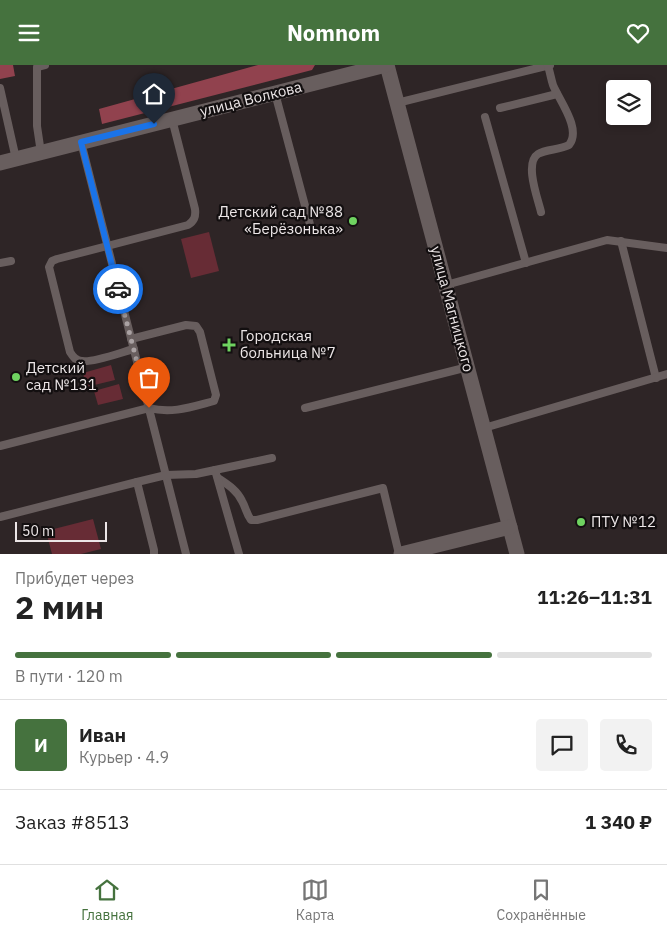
<!DOCTYPE html>
<html lang="ru">
<meta charset="utf-8">
<style>
body{margin:0;font-family:"IBM Plex Sans",sans-serif;background:#f2f2f2;color:#222;height:100vh;display:flex;flex-direction:column;font-size:19px;white-space:nowrap}
*{box-sizing:border-box;margin:0}
p{font-size:16px;color:#767676}
.icon{flex:none;width:28px;height:28px;fill:none;stroke:currentColor;stroke-width:2;stroke-linecap:round;stroke-linejoin:round}
.map{position:relative;height:489px;overflow:hidden}
.panel{display:flex;flex-direction:column;background:#fff;flex:1}
.panel>*{flex:none}
.controls{position:absolute;left:606px;top:15px;display:grid;gap:10px}
.controls a{display:grid;place-items:center;width:45px;height:45px;border-radius:5px;background:#fff;box-shadow:0 2px 8px #0003;font-size:25px}
.scale{position:absolute;left:15px;bottom:12px;width:92px;box-sizing:border-box;padding-left:5px;border:2px solid #ece6e7;border-top:0;font-size:14px;line-height:18px;white-space:nowrap;color:#ece6e7;-webkit-text-stroke:4px #130f10;paint-order:stroke}
.pin{position:absolute;display:grid;place-items:center;width:42px;height:42px;color:#fff;margin:-51px -21px;border-radius:50% 50% 50% 0;rotate:-45deg;box-shadow:0 0 5px #0007}
.pin .icon{rotate:45deg}
.courier{position:absolute;display:grid;place-items:center;width:50px;height:50px;margin:-25px;border:4px solid #1a73e8;border-radius:50%;background:#fff;color:#222;box-shadow:0 1px 6px #0007}
.head em{font-style:normal;font-weight:700}
.head div{display:flex;flex-direction:column-reverse}
.head{display:flex;align-items:center;justify-content:space-between;height:85px;padding:0 15px}
h1{font-size:32px;font-weight:700;line-height:38px}
.bar{display:grid;grid-template-columns:repeat(4,1fr);gap:8px 5px;align-content:center;height:60px;padding:0 15px}
.bar i{height:6px;border-radius:4px;background:#e0e0e0}
.bar .current{background:#45723e}
.bar p{grid-column:span 4}
.line{display:flex;align-items:center;gap:12px;padding:0 15px;border-top:1px solid #e0e0e0}
.line div{flex:1}
.round{display:grid;place-items:center;flex:none;width:52px;height:52px;border-radius:5px;background:#f2f2f2}
header{display:flex;justify-content:space-between;align-items:center;height:65px;padding:0 15px;background:#45723e;color:#fff;font-size:22px;font-weight:700}
.tabs{display:flex;justify-content:space-around;align-items:center;height:70px;border-top:1px solid #e0e0e0;background:#fff;font-size:14px;color:#767676}
.tabs a{display:grid;justify-items:center;gap:2px}
.tabs .current{color:#45723e}
.map>svg:first-child{display:block}
</style>
<header><svg class="icon" aria-label="menu" viewBox="0 0 24 24"><path d="M4 6h16M4 12h16M4 18h16"/></svg>Nomnom<svg class="icon" aria-label="heart" viewBox="0 0 24 24"><path d="M12 20l-8-8c-3-5 5-10 8-4 3-6 11-1 8 4z"/></svg></header>
<div class="map">
<svg width="667" height="489" viewBox="0 0 667 489">
<rect width="100%" height="100%" fill="#2e2526"/>
<g fill="#672c35">
<path d="M209,167L219,206L191,213L181,174Z"/>
<path d="M111,300L115,315L86,322L83,308Z"/>
<path d="M119,319L123,334L98,340L94,326Z"/>
<path d="M93,454L101,484L81,489H52L46,466Z"/>
</g>
<g fill="#91424e">
<path d="M0,0H13L15,11L0,14Z"/>
<path d="M258,0H315L312,5L102,59L99,44Z"/>
</g>
<g fill="none" stroke-linecap="round" stroke-linejoin="round">
<g stroke="#685e5e" stroke-width="8">
<path d="M0,23L16,94"/>
<path d="M275,28L312,167"/>
<path d="M397,38L550,0"/>
<path d="M500,43L557,29"/>
<path d="M485,52L526,198"/>
<path d="M81,77L186,489"/>
<path d="M41,88L37,61V2L45,0"/>
<path d="M541,147C538,134 524,98 538,89C546,84 560,85 569,80C582,64 559,35 553,20C551,14 550,7 548,1"/>
<path d="M621,176L656,313"/>
<path d="M0,198L11,196"/>
<path d="M446,220L607,175L667,183"/>
<path d="M134,284C122,287 93,298 82,296C76,296 73,292 70,287L49,202L52,196L57,194L188,160C194,156 196,152 195,144L172,54"/>
<path d="M305,343L468,302"/>
<path d="M484,363L667,309"/>
<path d="M0,381L149,343C172,349 191,342 214,336L216,330L200,267L196,261L186,260L131,274"/>
<path d="M215,405L272,393"/>
<path d="M218,413C227,419 237,425 242,436C246,443 246,448 251,455H257L383,423L399,489"/>
<path d="M137,417L166,410L196,409L215,405L239,489"/>
<path d="M0,452L137,417L154,485V489"/>
</g>
<g stroke="#685e5e" stroke-width="15">
<path d="M387,0L517,489"/>
<path d="M0,98L386,0"/>
<path d="M401,489L510,462"/>
</g>
</g>
<g fill="none" stroke-linecap="round" stroke-linejoin="round">
<path stroke="#aaa2a3" stroke-width="5" stroke-dasharray="0 9" d="M118,224L149,343"/>
<path stroke="#1a73e8" stroke-width="6" d="M118,224L81,77L154,59"/>
</g>
<g fill="#6fd360" stroke="#130f10" stroke-width="2">
<circle cx="353" cy="156" r="5"/>
<path d="M226.5 272.5h5v5h5v5h-5v5h-5v-5h-5v-5h5z"/>
<circle cx="16" cy="312" r="5"/>
<circle cx="581" cy="457" r="5"/>
</g>
<g text-anchor="middle" stroke-width="4.5" stroke-linejoin="round" paint-order="stroke">
<g font-size="15" fill="#ece6e7" stroke="#130f10">
<text transform="translate(251 34) rotate(-14)" y="5">улица Волкова</text>
<text transform="translate(452 244) rotate(75)" y="5">улица Магницкого</text>
</g>
<g font-size="15" fill="#ece6e7" stroke="#130f10" text-anchor="start">
<text x="343" y="152" text-anchor="end">Детский сад №88<tspan x="343" dy="17">«Берёзонька»</tspan></text>
<text x="240" y="276">Городская<tspan x="240" dy="17">больница №7</tspan></text>
<text x="26" y="308">Детский<tspan x="26" dy="17">сад №131</tspan></text>
<text x="591" y="462">ПТУ №12</text>
</g>
</g>
</svg>
<div class="controls">
<a><svg class="icon" aria-label="layers" viewBox="0 0 24 24"><path d="M12 4l9 5-9 5-9-5zM3 14l9 5 9-5"/></svg></a>
</div>
<div class="scale">50 m</div>
<div class="pin" style="left:149px;top:343px;background:#ea580c"><svg class="icon" aria-label="bag" viewBox="0 0 24 24"><path d="M5 8h14l-1 12H6zM9 8a3 3 0 0 1 6 0"/></svg></div>
<div class="pin" style="left:154px;top:59px;background:#1f2937"><svg class="icon" aria-label="home" viewBox="0 0 24 24"><path d="M3 11l9-7 9 7M6 9v11h12V9"/></svg></div>
<div class="courier" style="left:118px;top:224px"><svg class="icon" aria-label="car" viewBox="0 0 24 24"><path d="M5 17H2v-5l4-1 3-4h7l3 4 3 1v5h-3M9 17h6M6 11h13"/><circle cx="7" cy="17" r="2"/><circle cx="17" cy="17" r="2"/></svg></div>
</div>
<section class="panel">
<div class="head"><div><h1>2 мин</h1><p>Прибудет через</p></div><em>11:26–11:31</em></div>
<div class="bar"><i class="current"></i><i class="current"></i><i class="current"></i><i></i><p>В пути · 120 m</p></div>
<div class="line" style="height:90px"><b class="round" style="background:#45723e;color:#fff">И</b><div><b>Иван</b><p>Курьер · 4.9</p></div><a class="round"><svg class="icon" aria-label="chat" viewBox="0 0 24 24"><path d="M4 5h16v11H9l-5 4z"/></svg></a><a class="round"><svg class="icon" aria-label="phone" viewBox="0 0 24 24"><path d="M5 4h4l2 5-3 2q2 4 5 5l2-3 5 2v4C11 20 4 13 5 4z"/></svg></a></div>
<div class="line" style="height:65px"><div>Заказ #8513</div><b>1 340 ₽</b></div>
</section>
<nav class="tabs">
<a class="current"><svg class="icon" aria-label="home" viewBox="0 0 24 24"><path d="M3 11l9-7 9 7M6 9v11h12V9"/></svg>Главная</a>
<a><svg class="icon" aria-label="map" viewBox="0 0 24 24"><path d="M3 6l6-2 6 2 6-2v14l-6 2-6-2-6 2zM9 4v14M15 6v14"/></svg>Карта</a>
<a><svg class="icon" aria-label="saved" viewBox="0 0 24 24"><path d="M7 4h10v16l-5-4-5 4z"/></svg>Сохранённые</a>
</nav>
